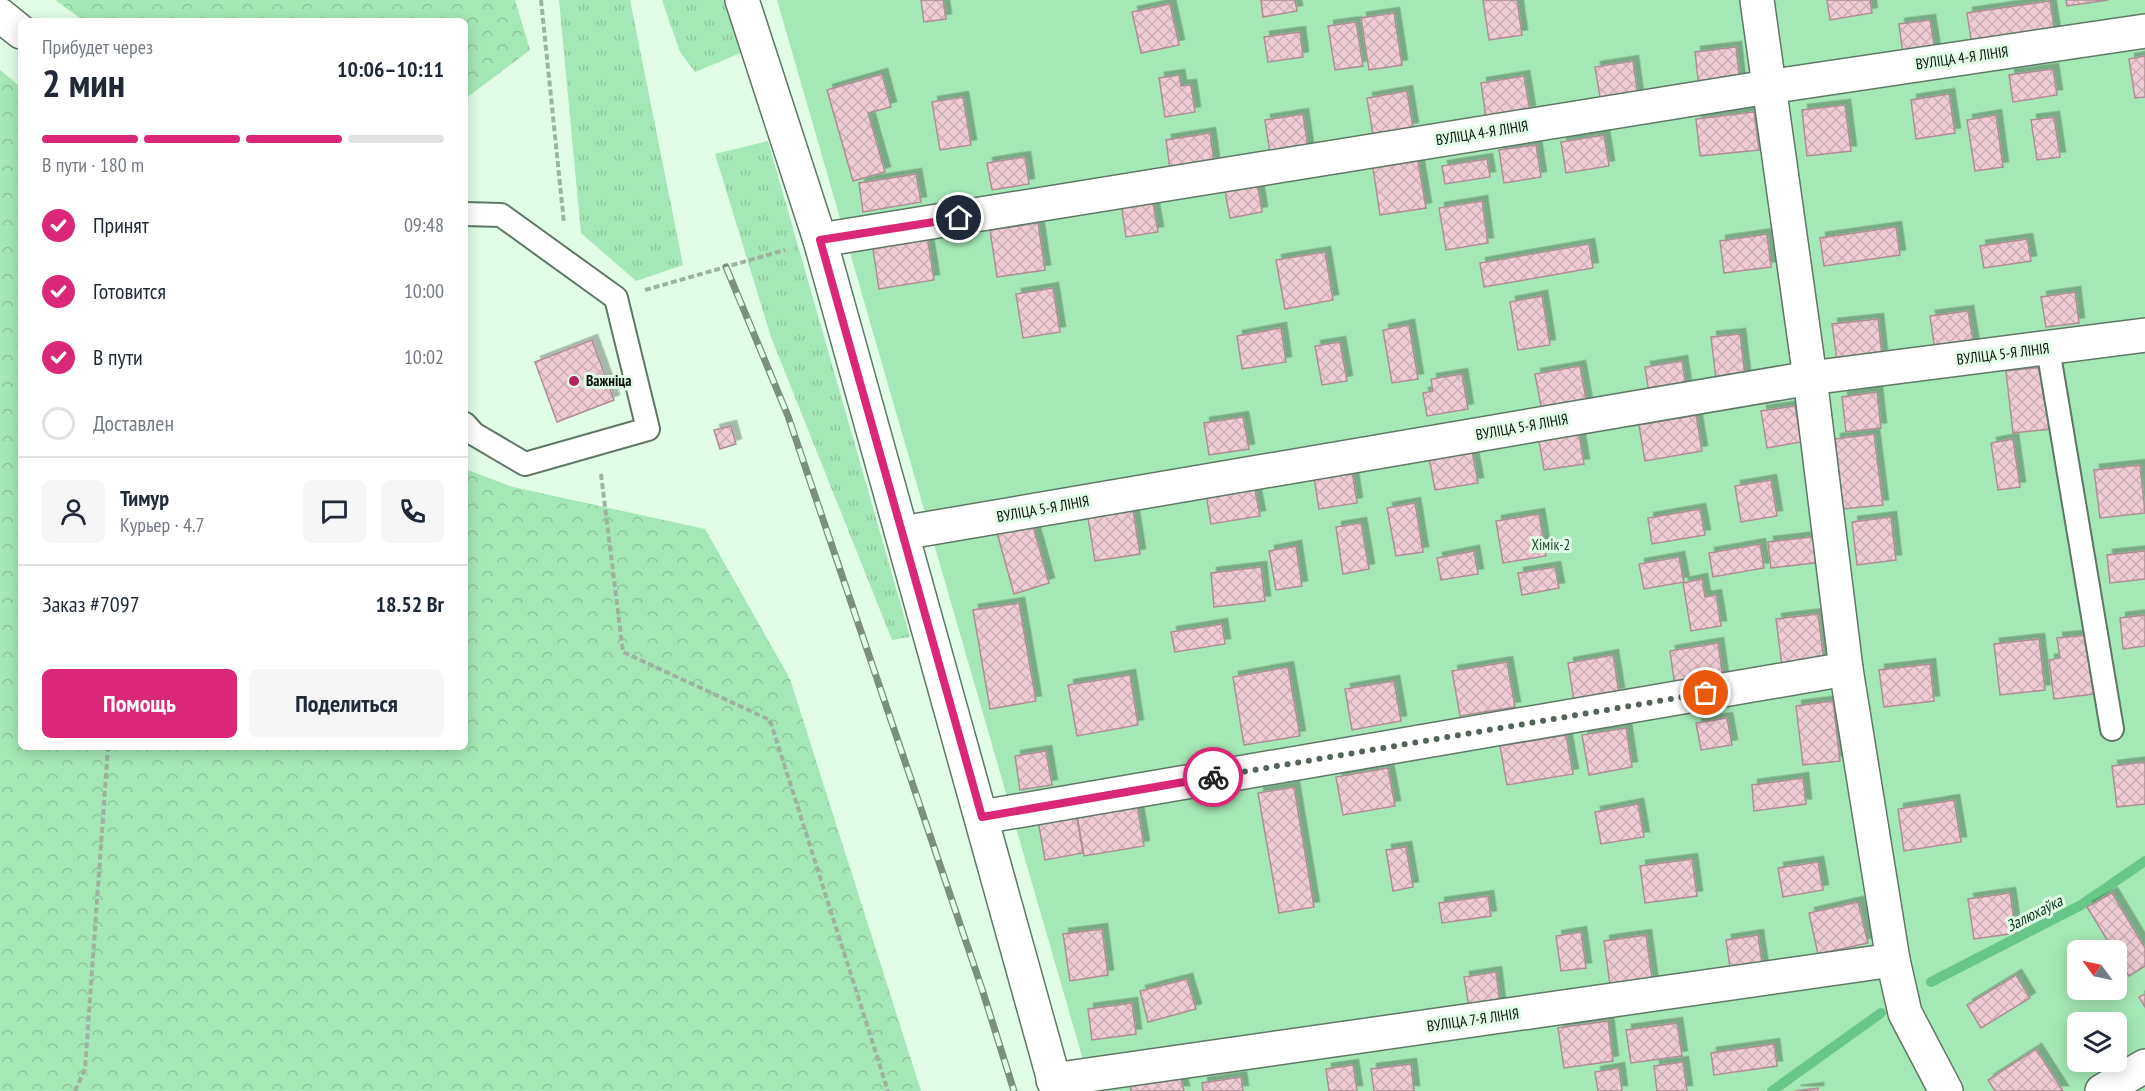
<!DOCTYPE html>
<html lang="ru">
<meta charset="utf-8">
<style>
body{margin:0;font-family:"PT Sans Narrow",sans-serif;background:#f6f6f7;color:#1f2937;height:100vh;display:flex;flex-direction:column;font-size:22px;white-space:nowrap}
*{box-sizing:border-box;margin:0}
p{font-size:20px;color:#747a83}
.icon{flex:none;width:33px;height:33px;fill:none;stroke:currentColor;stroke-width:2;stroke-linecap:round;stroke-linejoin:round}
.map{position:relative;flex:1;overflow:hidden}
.sheet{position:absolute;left:18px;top:18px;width:450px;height:732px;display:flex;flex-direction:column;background:#fff;border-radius:9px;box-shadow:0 3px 15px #0003}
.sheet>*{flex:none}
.needle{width:39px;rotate:303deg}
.controls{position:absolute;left:2067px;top:940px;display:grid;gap:12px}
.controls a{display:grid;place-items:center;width:60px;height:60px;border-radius:9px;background:#fff;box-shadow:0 3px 15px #0003;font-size:30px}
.pin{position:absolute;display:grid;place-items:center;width:51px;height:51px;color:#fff;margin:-26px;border:3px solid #fff;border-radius:50%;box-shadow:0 2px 6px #0007}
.courier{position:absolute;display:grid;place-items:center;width:60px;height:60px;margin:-30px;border:4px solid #db2777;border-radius:50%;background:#fff;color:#222;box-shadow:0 2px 8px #0007}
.overview em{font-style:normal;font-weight:800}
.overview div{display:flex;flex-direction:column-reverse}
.overview{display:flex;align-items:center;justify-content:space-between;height:102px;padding:0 24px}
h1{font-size:39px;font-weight:800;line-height:45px}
.bar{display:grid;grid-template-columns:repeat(4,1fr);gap:9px 6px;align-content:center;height:72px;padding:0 24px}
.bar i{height:8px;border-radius:4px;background:#e0e1e3}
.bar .active{background:#db2777}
.bar p{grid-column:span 4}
.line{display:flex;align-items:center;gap:15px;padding:0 24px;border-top:2px solid #e0e1e3}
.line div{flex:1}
.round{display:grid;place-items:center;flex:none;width:63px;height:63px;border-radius:9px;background:#f6f6f7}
ol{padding:0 24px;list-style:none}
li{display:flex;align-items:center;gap:18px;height:66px}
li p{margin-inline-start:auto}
li .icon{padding:6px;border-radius:50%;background:#db2777;color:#fff;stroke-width:4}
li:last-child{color:#747a83}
li i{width:33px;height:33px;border:3px solid #e0e1e3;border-radius:50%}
.button{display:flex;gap:12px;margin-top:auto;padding:12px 24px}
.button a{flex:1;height:69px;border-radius:9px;background:#db2777;color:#fff;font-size:24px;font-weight:800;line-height:69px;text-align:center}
.button a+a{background:#f6f6f7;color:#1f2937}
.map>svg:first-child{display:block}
</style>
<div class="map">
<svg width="2145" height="1091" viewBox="0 0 2145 1091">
<defs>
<pattern id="grass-tufts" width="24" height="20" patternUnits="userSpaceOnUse" patternTransform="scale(1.5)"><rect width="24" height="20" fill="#a5e8b7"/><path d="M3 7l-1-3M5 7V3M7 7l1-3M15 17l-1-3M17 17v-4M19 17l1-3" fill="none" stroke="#8dc69c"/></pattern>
<pattern id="forest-crowns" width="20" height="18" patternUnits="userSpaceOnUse" patternTransform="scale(1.5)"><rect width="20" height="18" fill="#a5e8b7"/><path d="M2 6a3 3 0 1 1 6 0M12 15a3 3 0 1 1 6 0" fill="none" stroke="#8dc69c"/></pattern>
<pattern id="building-cross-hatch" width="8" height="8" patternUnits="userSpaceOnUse" patternTransform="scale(1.5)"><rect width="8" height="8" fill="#efccd4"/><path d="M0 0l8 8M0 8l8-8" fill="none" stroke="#cbaeb5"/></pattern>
<filter id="shadow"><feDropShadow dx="5.5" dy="-5.5" stdDeviation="0" flood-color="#0004"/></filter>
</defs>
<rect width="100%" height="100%" fill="#e1fde8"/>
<g fill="url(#grass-tufts)">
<path d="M559,0H630L683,265L636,281L581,233Z"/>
<path d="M662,0H727L743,52L695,72L680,52Z"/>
<path d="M768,141L910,637L892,640L771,337L715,154Z"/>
</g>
<g fill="url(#forest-crowns)">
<path d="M55,0H515L530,50L465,99V21H84Z"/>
<path d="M0,70L21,87V747H465V469L513,487L705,529L790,679L921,1091H0Z"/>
</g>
<path fill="#a5e8b7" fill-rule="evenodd" d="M777,0H2145V1091H1092ZM2078,951H2116V990H2078ZM2078,1023H2116V1062H2078Z"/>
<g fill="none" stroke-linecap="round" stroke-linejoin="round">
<g stroke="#68c788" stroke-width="10">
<path d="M1931,982L2081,905L2145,861"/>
<path d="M1772,1091L1881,1013"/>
</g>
</g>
<g fill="url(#building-cross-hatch)" stroke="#ae8d95" stroke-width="1.5" filter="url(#shadow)">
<path d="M921,0H943L946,19L924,22Z"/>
<path d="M1261,0H1295L1297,11L1263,17Z"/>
<path d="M1483,0H1517L1522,35L1489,40Z"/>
<path d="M1827,0H1870L1872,13L1830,20Z"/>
<path d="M2066,0H2108L2067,6Z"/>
<path d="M2050,1L2055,34L1972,46L1967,13Z"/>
<path d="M1170,4L1179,45L1141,53L1132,12Z"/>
<path d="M1394,13L1402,65L1369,70L1361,18Z"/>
<path d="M1930,20L1936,58L1904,62L1899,24Z"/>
<path d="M1356,22L1363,66L1335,70L1328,26Z"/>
<path d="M1300,32L1303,57L1268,62L1264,37Z"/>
<path d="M1736,47L1740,83L1699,88L1695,52Z"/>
<path d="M2145,56V97L2135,98L2129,59Z"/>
<path d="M1633,61L1638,97L1601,103L1595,67Z"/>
<path d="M2053,69L2057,95L2013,102L2009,75Z"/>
<path d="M882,74L891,107L868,113L885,172L853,181L827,90Z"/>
<path d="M1179,75L1181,86L1191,85L1195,112L1165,117L1159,78Z"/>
<path d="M1524,76L1530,111L1486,118L1481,83Z"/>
<path d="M1407,91L1413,128L1373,135L1367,98Z"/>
<path d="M1949,94L1955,133L1916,139L1911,100Z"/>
<path d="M963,97L971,145L940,150L932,102Z"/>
<path d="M1845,105L1851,151L1807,156L1802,110Z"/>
<path d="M1754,112L1759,150L1700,156L1696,119Z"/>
<path d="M1303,114L1308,148L1270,154L1265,120Z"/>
<path d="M1996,115L2003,167L1975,171L1967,120Z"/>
<path d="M2054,117L2060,157L2037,160L2031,120Z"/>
<path d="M1210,133L1214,162L1170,169L1166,140Z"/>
<path d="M1604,135L1609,166L1566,173L1561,142Z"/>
<path d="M1536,145L1541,177L1504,183L1499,150Z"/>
<path d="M1025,157L1029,184L992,190L987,163Z"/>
<path d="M1487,159L1490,177L1445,184L1442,166Z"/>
<path d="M1418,161L1426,208L1380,215L1373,168Z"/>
<path d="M916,174L921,202L863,212L859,183Z"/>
<path d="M1257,181L1262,212L1230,218L1224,186Z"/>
<path d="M1152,197L1158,232L1126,237L1121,202Z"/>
<path d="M1482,201L1488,243L1446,250L1439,208Z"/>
<path d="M1038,223L1045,270L997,277L990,230Z"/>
<path d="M1896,227L1900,255L1824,266L1820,238Z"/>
<path d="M1767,234L1771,267L1724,273L1720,241Z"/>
<path d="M927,235L934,280L879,289L872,243Z"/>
<path d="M2027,239L2031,261L1984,268L1980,246Z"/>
<path d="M1589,244L1593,268L1484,287L1480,263Z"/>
<path d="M1325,252L1333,300L1285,309L1276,260Z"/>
<path d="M1053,288L1060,332L1023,338L1016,294Z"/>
<path d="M2075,292L2079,323L2046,327L2041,297Z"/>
<path d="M1542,296L1550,345L1518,350L1510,302Z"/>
<path d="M1968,311L1974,346L1935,351L1930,316Z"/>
<path d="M1878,319L1882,355L1837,360L1832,324Z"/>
<path d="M1409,325L1418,379L1392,383L1383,330Z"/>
<path d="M1281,328L1286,362L1242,369L1237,336Z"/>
<path d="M1740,334L1745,375L1716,379L1711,337Z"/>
<path d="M592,340L614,400L557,422L535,362Z"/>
<path d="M1340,342L1347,381L1322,385L1315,346Z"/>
<path d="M1682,361L1686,386L1649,393L1645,367Z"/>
<path d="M1580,366L1587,404L1542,412L1535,374Z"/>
<path d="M2044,367L2051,429L2013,433L2006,371Z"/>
<path d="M1462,374L1468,409L1427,416L1423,393L1433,391L1431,379Z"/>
<path d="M1877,392L1881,428L1846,432L1842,397Z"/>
<path d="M1795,406L1801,442L1767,448L1761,411Z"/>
<path d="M1696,415L1702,451L1645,461L1639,425Z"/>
<path d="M1243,417L1249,449L1209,455L1204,423Z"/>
<path d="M731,426L736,444L720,449L714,430Z"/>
<path d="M1579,434L1584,464L1544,470L1539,441Z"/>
<path d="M1874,434L1883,505L1843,509L1835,439Z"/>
<path d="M2013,439L2020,487L1998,490L1991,443Z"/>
<path d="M1472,450L1478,483L1435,490L1429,457Z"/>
<path d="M1351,464L1357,503L1319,509L1313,471Z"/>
<path d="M2140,465L2145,513L2100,518L2094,470Z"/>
<path d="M1253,480L1260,516L1211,524L1205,488Z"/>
<path d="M1771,480L1777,516L1741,522L1735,486Z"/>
<path d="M1415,503L1423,552L1396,556L1387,508Z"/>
<path d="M1700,509L1705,535L1652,544L1648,518Z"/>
<path d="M1133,510L1140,554L1095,561L1088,518Z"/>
<path d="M1539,514L1546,556L1503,563L1496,521Z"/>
<path d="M1891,517L1896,560L1857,565L1852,522Z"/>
<path d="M1031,519L1049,583L1014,594L996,529Z"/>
<path d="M1361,523L1369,569L1343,574L1336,527Z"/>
<path d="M1819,536L1822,562L1771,568L1768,542Z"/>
<path d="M1760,544L1764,568L1713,577L1709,553Z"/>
<path d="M1296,546L1302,586L1276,590L1269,551Z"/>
<path d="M1474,551L1478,574L1441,580L1437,558Z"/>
<path d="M2145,551V579L2110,583L2107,555Z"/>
<path d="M1679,557L1684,582L1644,589L1639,564Z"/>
<path d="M1261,567L1265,601L1214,607L1211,573Z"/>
<path d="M1555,567L1559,588L1522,595L1518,573Z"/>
<path d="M1702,579L1705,597L1716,595L1721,626L1691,631L1683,583Z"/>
<path d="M1019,603L1036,701L990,709L973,610Z"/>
<path d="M1818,614L1824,661L1782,666L1776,619Z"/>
<path d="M2145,615V646L2123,649L2120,618Z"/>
<path d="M1222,624L1225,644L1175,652L1171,632Z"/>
<path d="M2088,635L2094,694L2054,699L2049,660L2060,658L2057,638Z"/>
<path d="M2039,639L2045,690L2000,695L1994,644Z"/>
<path d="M1718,643L1723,678L1675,686L1670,651Z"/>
<path d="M1613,655L1619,693L1574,701L1568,663Z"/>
<path d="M1507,662L1515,707L1460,716L1452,671Z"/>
<path d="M1930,664L1934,701L1884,707L1879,670Z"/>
<path d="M1288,667L1300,736L1244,745L1233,677Z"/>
<path d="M1130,675L1138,725L1077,736L1068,685Z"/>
<path d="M1394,681L1401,721L1352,730L1345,689Z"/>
<path d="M1833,701L1840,761L1803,765L1796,706Z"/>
<path d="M1727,718L1732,745L1701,750L1696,723Z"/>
<path d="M1626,728L1632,767L1589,775L1582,735Z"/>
<path d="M1566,735L1573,774L1507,785L1500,746Z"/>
<path d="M1046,751L1052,785L1020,790L1015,756Z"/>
<path d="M2145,762V804L2117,807L2112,766Z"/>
<path d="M1388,768L1395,806L1343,815L1336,777Z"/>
<path d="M1803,778L1806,804L1754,811L1752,785Z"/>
<path d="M1294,787L1314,907L1279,913L1258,793Z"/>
<path d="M1954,800L1961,842L1904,851L1898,809Z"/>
<path d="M1137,804L1144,846L1084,856L1077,815Z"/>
<path d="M1638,804L1644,837L1601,844L1595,812Z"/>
<path d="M1076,813L1083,853L1045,860L1038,820Z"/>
<path d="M1406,847L1413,887L1393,891L1386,850Z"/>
<path d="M1692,859L1697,896L1645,903L1640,866Z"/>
<path d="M1818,862L1823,890L1783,897L1778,868Z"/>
<path d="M2010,893L2016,933L1974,939L1968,899Z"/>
<path d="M2112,893L2145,948V966L2129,976L2116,956V951H2114L2087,907Z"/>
<path d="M1488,896L1491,916L1442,923L1439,903Z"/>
<path d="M1858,902L1868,943L1818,954L1809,913Z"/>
<path d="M1102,929L1108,975L1070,981L1063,934Z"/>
<path d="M1581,932L1586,968L1561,971L1556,936Z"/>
<path d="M1646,935L1653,986L1611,992L1604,941Z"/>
<path d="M1758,935L1763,970L1731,974L1726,940Z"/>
<path d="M1496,972L1500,1004L1469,1008L1464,977Z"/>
<path d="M2016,975L2030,998L1981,1028L1967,1005Z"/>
<path d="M1187,979L1196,1009L1148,1022L1140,991Z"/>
<path d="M2145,994V1007L2139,997Z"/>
<path d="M1132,1003L1136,1034L1092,1040L1088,1009Z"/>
<path d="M1608,1021L1613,1061L1564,1068L1558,1028Z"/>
<path d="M1677,1023L1682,1056L1631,1063L1626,1030Z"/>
<path d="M1774,1044L1777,1066L1714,1075L1711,1053Z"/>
<path d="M2036,1049L2063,1091H1995L1988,1080Z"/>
<path d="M1683,1062L1687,1091H1657L1654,1066Z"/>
<path d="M1411,1064L1414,1091H1374L1371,1069Z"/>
<path d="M1353,1065L1357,1091H1329L1326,1069Z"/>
<path d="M1619,1068L1622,1091H1598L1595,1072Z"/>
<path d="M1179,1072L1184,1091H1131L1130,1085Z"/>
<path d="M1241,1077L1243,1091H1203L1202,1083Z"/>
<path d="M1818,1088V1091H1795Z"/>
</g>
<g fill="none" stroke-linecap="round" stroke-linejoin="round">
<g stroke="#5f7866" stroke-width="26">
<g id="service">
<path d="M465,214L501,215L616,298L648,429L525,464L474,434L465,424"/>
<path d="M2048,349L2112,729"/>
</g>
</g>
<g stroke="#5f7866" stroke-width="36">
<g id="minor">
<path d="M742,0L820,240L1057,1091"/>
<path d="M1757,0L1810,378L1846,669L1893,960L1905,1013L1946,1091"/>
<path d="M0,15L21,32"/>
<path d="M820,240L1768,87L2145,31"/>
<path d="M902,533L1810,378L2145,335"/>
<path d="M982,817L1846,669"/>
<path d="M1053,1080L1893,960"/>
<path d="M2102,1091L2145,1066"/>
</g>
</g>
<g stroke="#9cb3a2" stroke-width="4" stroke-dasharray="6 3" stroke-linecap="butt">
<path d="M541,0L564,223"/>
<path d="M645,290L785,250"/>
<path d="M601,474L623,652L770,720L888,1091"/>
<path d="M75,1091L85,1069L108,747"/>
</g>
<use href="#service" stroke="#fff" stroke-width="22"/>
<use href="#minor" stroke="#fff" stroke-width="33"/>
<g stroke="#7b8f80" stroke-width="7">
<path id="rail" d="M726,267L788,416L982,989L1014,1091"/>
</g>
<use href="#rail" stroke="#e1fde8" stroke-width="4.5" stroke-dasharray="14" stroke-linecap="butt"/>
</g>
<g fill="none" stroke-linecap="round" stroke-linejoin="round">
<path stroke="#546458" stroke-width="6" stroke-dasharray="0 10.8" d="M1213,777L1706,693"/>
<path stroke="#db2777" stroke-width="8" d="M959,218L820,240L982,817L1213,777"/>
</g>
<circle fill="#b2245d" stroke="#e1fde8" stroke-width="2" cx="574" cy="381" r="6"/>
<g text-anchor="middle" stroke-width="6" stroke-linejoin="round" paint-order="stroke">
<g font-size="15" fill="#08120b" stroke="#e1fde8">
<text transform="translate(1962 58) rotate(-8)" y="5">ВУЛІЦА 4-Я ЛІНІЯ</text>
<text transform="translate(1482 133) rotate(-9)" y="5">ВУЛІЦА 4-Я ЛІНІЯ</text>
<text transform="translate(2003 354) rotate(-7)" y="5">ВУЛІЦА 5-Я ЛІНІЯ</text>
<text transform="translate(1522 427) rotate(-10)" y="5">ВУЛІЦА 5-Я ЛІНІЯ</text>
<text transform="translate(1043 509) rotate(-10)" y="5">ВУЛІЦА 5-Я ЛІНІЯ</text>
<text transform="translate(1473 1020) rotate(-8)" y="5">ВУЛІЦА 7-Я ЛІНІЯ</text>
</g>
<g font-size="15" font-weight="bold" fill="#08120b" stroke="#e1fde8" text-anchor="start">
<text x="586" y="386">Важніца</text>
</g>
<g font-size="15" fill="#1f462c" stroke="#e1fde8">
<text x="1551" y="550">Хімік-2</text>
</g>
<g font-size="16" font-style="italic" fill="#0c351c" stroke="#e1fde8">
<text transform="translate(2034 913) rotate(-27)" y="6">Залюхаўка</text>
</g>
</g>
</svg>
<div class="controls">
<a><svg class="needle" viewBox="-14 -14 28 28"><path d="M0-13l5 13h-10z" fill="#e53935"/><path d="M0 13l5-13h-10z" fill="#747a83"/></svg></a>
<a><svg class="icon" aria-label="layers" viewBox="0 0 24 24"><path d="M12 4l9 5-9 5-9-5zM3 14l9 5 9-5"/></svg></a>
</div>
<div class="pin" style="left:1706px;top:693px;background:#ea580c"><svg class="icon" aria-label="bag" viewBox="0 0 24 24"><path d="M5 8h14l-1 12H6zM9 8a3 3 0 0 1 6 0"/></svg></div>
<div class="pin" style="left:959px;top:218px;background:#1f2937"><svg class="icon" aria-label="home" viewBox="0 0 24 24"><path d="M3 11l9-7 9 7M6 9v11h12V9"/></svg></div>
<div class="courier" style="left:1213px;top:777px"><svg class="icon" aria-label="bike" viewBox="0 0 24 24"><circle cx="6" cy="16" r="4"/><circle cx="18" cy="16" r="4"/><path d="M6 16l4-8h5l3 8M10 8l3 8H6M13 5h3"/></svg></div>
<section class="sheet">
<div class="overview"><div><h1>2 мин</h1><p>Прибудет через</p></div><em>10:06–10:11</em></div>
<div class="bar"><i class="active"></i><i class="active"></i><i class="active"></i><i></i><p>В пути · 180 m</p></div>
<ol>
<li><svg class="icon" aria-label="check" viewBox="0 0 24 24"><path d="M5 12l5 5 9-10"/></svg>Принят<p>09:48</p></li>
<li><svg class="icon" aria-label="check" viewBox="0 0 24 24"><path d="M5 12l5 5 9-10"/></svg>Готовится<p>10:00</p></li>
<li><svg class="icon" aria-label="check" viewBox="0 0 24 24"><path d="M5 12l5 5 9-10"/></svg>В пути<p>10:02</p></li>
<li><i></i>Доставлен</li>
</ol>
<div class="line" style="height:108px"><a class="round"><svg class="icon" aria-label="person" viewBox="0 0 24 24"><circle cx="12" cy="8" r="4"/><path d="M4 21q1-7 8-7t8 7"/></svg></a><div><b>Тимур</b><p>Курьер · 4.7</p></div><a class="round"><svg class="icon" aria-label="chat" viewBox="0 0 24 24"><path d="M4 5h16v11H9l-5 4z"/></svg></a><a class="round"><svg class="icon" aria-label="phone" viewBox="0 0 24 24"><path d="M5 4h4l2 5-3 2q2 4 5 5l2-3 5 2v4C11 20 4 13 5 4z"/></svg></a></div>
<div class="line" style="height:78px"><div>Заказ #7097</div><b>18.52 Br</b></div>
<div class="button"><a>Помощь</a><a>Поделиться</a></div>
</section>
</div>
